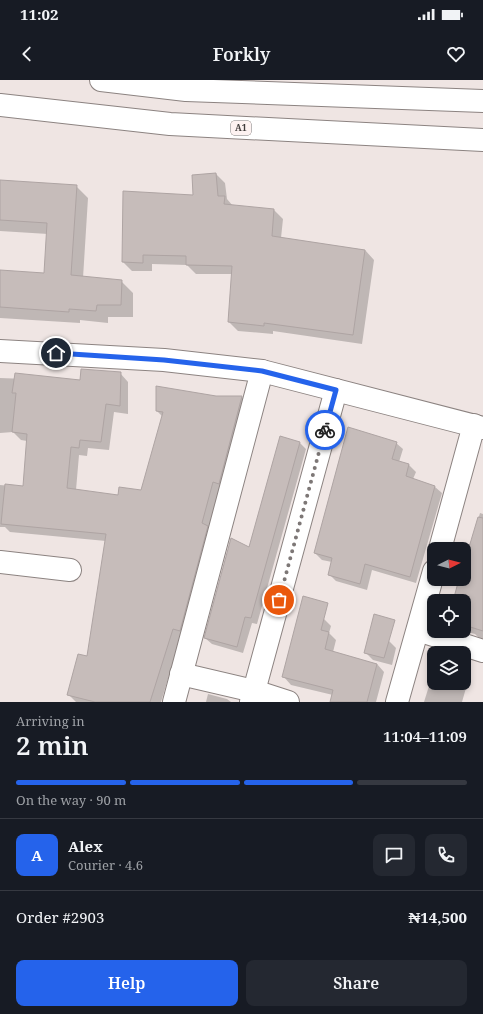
<!DOCTYPE html>
<meta charset="utf-8">
<style>
body{margin:0;font-family:"Noto Serif",serif;background:#242831;color:#f1f3f6;height:100vh;display:flex;flex-direction:column;font-size:15px;white-space:nowrap}
*{box-sizing:border-box;margin:0}
p{font-size:13px;color:#9ea1a6}
.icon{flex:none;width:22px;height:22px;fill:none;stroke:currentColor;stroke-width:2;stroke-linecap:round;stroke-linejoin:round}
.map{position:relative;height:622px;overflow:hidden}
.sheet{display:flex;flex-direction:column;background:#171b24;flex:1}
.sheet>*{flex:none}
.needle{width:26px;rotate:84deg}
.controls{position:absolute;left:427px;top:462px;display:grid;gap:8px}
.controls a{display:grid;place-items:center;width:44px;height:44px;border-radius:8px;background:#171b24;box-shadow:0 2px 6px #0003;font-size:20px}
.pin{position:absolute;display:grid;place-items:center;width:34px;height:34px;color:#fff;margin:-17px;border:2px solid #fff;border-radius:50%;box-shadow:0 1px 4px #0007}
.courier{position:absolute;display:grid;place-items:center;width:40px;height:40px;margin:-20px;border:3px solid #2563eb;border-radius:50%;background:#fff;color:#222;box-shadow:0 1px 5px #0007}
.overview em{font-style:normal;font-weight:600}
.overview div{display:flex;flex-direction:column-reverse}
.overview{display:flex;align-items:center;justify-content:space-between;height:68px;padding:0 16px}
h1{font-size:26px;font-weight:600;line-height:30px}
.bar{display:grid;grid-template-columns:repeat(4,1fr);gap:6px 4px;align-content:center;height:48px;padding:0 16px}
.bar i{height:5px;border-radius:3px;background:#363941}
.bar .active{background:#2563eb}
.bar p{grid-column:span 4}
.line{display:flex;align-items:center;gap:10px;padding:0 16px;border-top:1px solid #363941}
.line div{flex:1}
.round{display:grid;place-items:center;flex:none;width:42px;height:42px;border-radius:8px;background:#242831}
.action{display:flex;gap:8px;margin-top:auto;padding:8px 16px}
.action a{flex:1;height:46px;border-radius:8px;background:#2563eb;color:#fff;font-size:16px;font-weight:600;line-height:46px;text-align:center}
.action a+a{background:#242831;color:#f1f3f6}
.status{display:flex;justify-content:space-between;align-items:center;height:28px;padding:0 20px;background:#171b24;direction:ltr}
.status svg{height:11px;fill:currentColor}
header{display:flex;justify-content:space-between;align-items:center;height:52px;padding:0 16px;background:#171b24;font-size:18px;font-weight:600}
.map>svg:first-child{display:block}
</style>
<div class="status"><b>11:02</b><svg viewBox="0 0 49 12"><path d="M0 12V9h3v3zM5 12V6h3v6zM10 12V3h3v9zM15 12V0h3v12zM26 1h20v11H26zM47 4h2v5h-2z"/></svg></div>
<header><svg class="icon" aria-label="back" viewBox="0 0 24 24"><path d="M15 5l-7 7 7 7"/></svg>Forkly<svg class="icon" aria-label="heart" viewBox="0 0 24 24"><path d="M12 20l-8-8c-3-5 5-10 8-4 3-6 11-1 8 4z"/></svg></header>
<div class="map">
<svg width="483" height="622" viewBox="0 0 483 622">
<rect width="100%" height="100%" fill="#efe5e3"/>
<g fill="#0003">
<path d="M216,94L225,103L227,119L233,126L274,130L283,139L281,158L365,170L374,180L362,264L273,251V254L238,251L229,242L233,194H196L187,185L152,184V191H132L123,182Z"/>
<path d="M0,101L76,106L88,118L83,198L121,201L133,213V237H108V243L80,240V243L0,238V191L45,194L48,154L0,151Z"/>
<path d="M120,293L128,302V334L114,332L109,370L88,368L87,376L79,375L76,410L118,416L142,412L163,337L157,331L216,317H242L250,325L161,622H76L68,614L88,577L106,461L10,452L5,447H0V405L24,407L27,361L21,360L13,352L0,353V298L81,301Z"/>
<path d="M300,363L306,369L257,544L252,543L243,573L212,564L205,558Z"/>
<path d="M396,363L403,369L399,382L409,385L416,392L413,399L435,407L442,413L416,503L372,490L367,510L336,501L329,494L332,482L322,480L315,473Z"/>
<path d="M480,433L483,434V562L475,554L464,551V521H454L461,499H464V487Z"/>
<path d="M323,538L331,546L329,553L336,560L333,572L377,584L384,592L376,622H331L333,615L291,605L284,597Z"/>
<path d="M370,554L389,561L396,568L392,585L373,580L365,572Z"/>
<path d="M464,589L470,594L462,622H424L434,590V603H464Z"/>
<path d="M208,614L227,619L231,622H206Z"/>
</g>
<g fill="#c6bcba" stroke="#aea4a3">
<path d="M216,93L218,116H225L224,124L274,129L272,156L365,170L353,255L264,243V246L228,242L232,186L186,185V176L143,175V183L122,182L123,111L193,115L192,95Z"/>
<path d="M0,100L77,105L71,195L122,200L121,225H97L96,231L69,229V232L0,227V190L44,193L47,143L0,140Z"/>
<path d="M81,289L121,292L120,326L106,324L101,362L80,360L79,368L71,367L67,408L118,415L119,407L141,410L163,332L156,331V306L216,316H242L219,404L213,402L202,443L208,446L180,551L173,549L150,622H95L67,615L78,574L87,576L106,454L1,444L5,404L23,406L27,354L12,352L16,313H12L15,293L80,300Z"/>
<path d="M348,347L397,362L392,379L409,384L406,396L435,406L410,497L365,484L360,504L328,495L332,478L314,473Z"/>
<path d="M280,356L300,362L251,538L245,537L237,567L204,558L231,458L249,467Z"/>
<path d="M478,437L483,438V551L464,545V521H453L459,499H464V484Z"/>
<path d="M303,516L328,523L321,550L329,552L325,569L377,584L367,622H330L333,610L282,597Z"/>
<path d="M374,534L395,540L384,578L364,573Z"/>
</g>
<g fill="none" stroke-linecap="round" stroke-linejoin="round">
<g stroke="#8c8381" stroke-width="24">
<g id="minor">
<path d="M0,271L164,280L262,291L483,348"/>
<path d="M440,469L474,345"/>
<path d="M0,482L70,490"/>
<path d="M418,550L483,571"/>
<path d="M181,594L254,611L288,622"/>
<path d="M174,622L262,291"/>
<path d="M251,622L336,310"/>
<path d="M397,622L434,491"/>
</g>
</g>
<g stroke="#8c8381" stroke-width="24">
<g id="trunk">
<path d="M101,0L186,10L483,21"/>
<path d="M0,25L170,44L483,60"/>
</g>
</g>
<use href="#minor" stroke="#fff" stroke-width="22"/>
<use href="#trunk" stroke="#fff" stroke-width="22"/>
</g>
<g fill="none" stroke-linecap="round" stroke-linejoin="round">
<path stroke="#7d7776" stroke-width="4" stroke-dasharray="0 7.2" d="M279,520L325,350"/>
<path stroke="#2563eb" stroke-width="5" d="M56,273L164,280L262,291L336,310L325,350"/>
</g>
<g text-anchor="middle" stroke-width="4" stroke-linejoin="round" paint-order="stroke">
<rect fill="#fdf2f1" stroke="#797372" stroke-width="1" x="231" y="41" width="20" height="14" rx="3"/>
<g font-size="9" font-weight="bold" fill="#403c3b">
<text x="241" y="51">A1</text>
</g>
</g>
</svg>
<div class="controls">
<a><svg class="needle" viewBox="-14 -14 28 28"><path d="M0-13l5 13h-10z" fill="#e53935"/><path d="M0 13l5-13h-10z" fill="#9ea1a6"/></svg></a>
<a><svg class="icon" aria-label="locate" viewBox="0 0 24 24"><circle cx="12" cy="12" r="6"/><path d="M12 2v4M12 18v4M2 12h4M18 12h4"/></svg></a>
<a><svg class="icon" aria-label="layers" viewBox="0 0 24 24"><path d="M12 4l9 5-9 5-9-5zM3 14l9 5 9-5"/></svg></a>
</div>
<div class="pin" style="left:279px;top:520px;background:#ea580c"><svg class="icon" aria-label="bag" viewBox="0 0 24 24"><path d="M5 8h14l-1 12H6zM9 8a3 3 0 0 1 6 0"/></svg></div>
<div class="pin" style="left:56px;top:273px;background:#1f2937"><svg class="icon" aria-label="home" viewBox="0 0 24 24"><path d="M3 11l9-7 9 7M6 9v11h12V9"/></svg></div>
<div class="courier" style="left:325px;top:350px"><svg class="icon" aria-label="bike" viewBox="0 0 24 24"><circle cx="6" cy="16" r="4"/><circle cx="18" cy="16" r="4"/><path d="M6 16l4-8h5l3 8M10 8l3 8H6M13 5h3"/></svg></div>
</div>
<section class="sheet">
<div class="overview"><div><h1>2 min</h1><p>Arriving in</p></div><em>11:04–11:09</em></div>
<div class="bar"><i class="active"></i><i class="active"></i><i class="active"></i><i></i><p>On the way · 90 m</p></div>
<div class="line" style="height:72px"><b class="round" style="background:#2563eb;color:#fff">A</b><div><b>Alex</b><p>Courier · 4.6</p></div><a class="round"><svg class="icon" aria-label="chat" viewBox="0 0 24 24"><path d="M4 5h16v11H9l-5 4z"/></svg></a><a class="round"><svg class="icon" aria-label="phone" viewBox="0 0 24 24"><path d="M5 4h4l2 5-3 2q2 4 5 5l2-3 5 2v4C11 20 4 13 5 4z"/></svg></a></div>
<div class="line" style="height:52px"><div>Order #2903</div><b>₦14,500</b></div>
<div class="action"><a>Help</a><a>Share</a></div>
</section>
